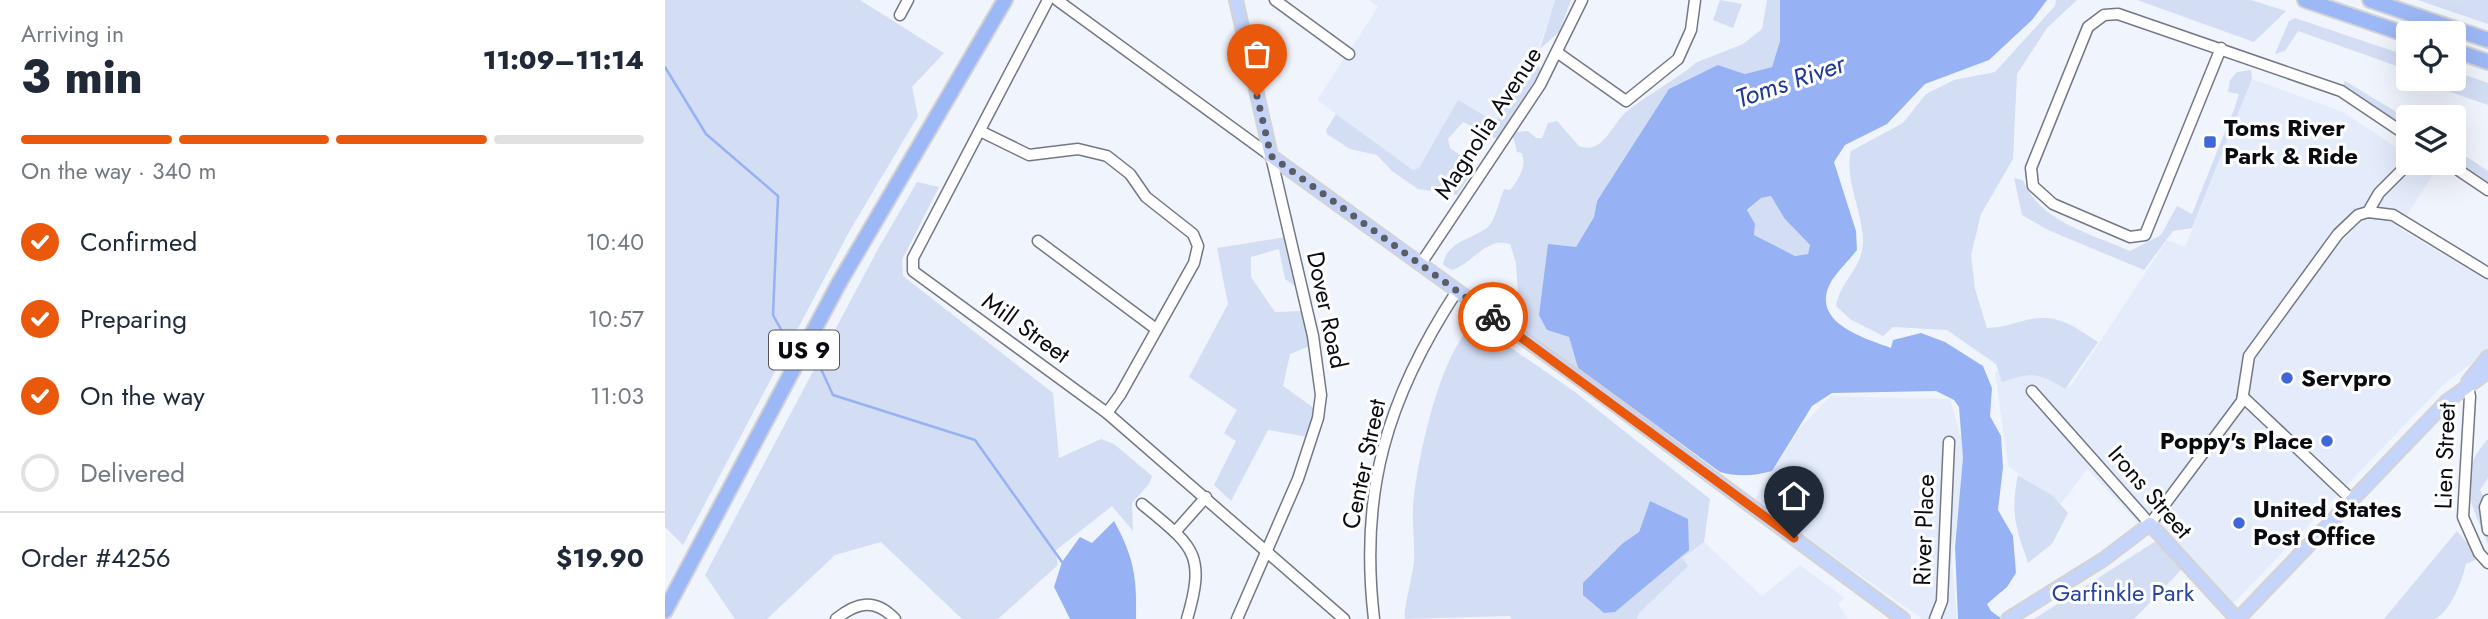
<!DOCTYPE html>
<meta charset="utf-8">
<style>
body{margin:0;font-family:Jost,sans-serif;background:#f2f2f3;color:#1f2937;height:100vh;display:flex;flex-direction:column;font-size:26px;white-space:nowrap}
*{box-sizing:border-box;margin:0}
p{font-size:23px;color:#747a83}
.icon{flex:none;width:38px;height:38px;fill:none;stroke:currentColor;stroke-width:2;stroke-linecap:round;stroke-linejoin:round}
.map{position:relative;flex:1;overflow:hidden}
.sheet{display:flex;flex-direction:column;background:#fff;width:665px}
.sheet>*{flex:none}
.controls{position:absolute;left:1731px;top:21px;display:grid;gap:14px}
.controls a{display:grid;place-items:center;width:70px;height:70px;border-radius:7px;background:#fff;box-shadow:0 7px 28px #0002;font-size:35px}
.pin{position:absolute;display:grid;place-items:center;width:60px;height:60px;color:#fff;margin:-72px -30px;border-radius:50% 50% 50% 0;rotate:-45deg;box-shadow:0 0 7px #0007}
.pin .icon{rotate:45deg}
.courier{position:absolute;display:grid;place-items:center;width:70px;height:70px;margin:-35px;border:5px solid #ea580c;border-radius:50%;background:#fff;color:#222;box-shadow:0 2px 9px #0007}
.summary em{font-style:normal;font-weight:800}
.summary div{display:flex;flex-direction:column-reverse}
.summary{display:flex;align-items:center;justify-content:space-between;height:119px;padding:0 21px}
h1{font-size:46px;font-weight:800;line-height:52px}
.bar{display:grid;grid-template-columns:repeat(4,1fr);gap:10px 7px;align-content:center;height:84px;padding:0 21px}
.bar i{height:9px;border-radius:5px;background:#e0e1e3}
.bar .current{background:#ea580c}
.bar p{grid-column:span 4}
.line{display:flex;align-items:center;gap:18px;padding:0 21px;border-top:2px solid #e0e1e3}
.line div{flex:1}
ol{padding:0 21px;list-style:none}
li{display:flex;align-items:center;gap:21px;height:77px}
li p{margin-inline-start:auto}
li .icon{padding:7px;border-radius:50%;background:#ea580c;color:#fff;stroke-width:4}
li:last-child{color:#747a83}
li i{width:38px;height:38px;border:4px solid #e0e1e3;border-radius:50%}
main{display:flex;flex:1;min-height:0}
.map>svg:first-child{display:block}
</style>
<main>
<section class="sheet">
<div class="summary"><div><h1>3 min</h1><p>Arriving in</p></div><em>11:09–11:14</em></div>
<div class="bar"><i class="current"></i><i class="current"></i><i class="current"></i><i></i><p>On the way · 340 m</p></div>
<ol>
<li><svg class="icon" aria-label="check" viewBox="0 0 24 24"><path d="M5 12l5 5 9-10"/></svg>Confirmed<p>10:40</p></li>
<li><svg class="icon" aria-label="check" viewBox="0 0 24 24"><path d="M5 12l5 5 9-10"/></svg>Preparing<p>10:57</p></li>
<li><svg class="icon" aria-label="check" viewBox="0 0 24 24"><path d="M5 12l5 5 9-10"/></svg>On the way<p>11:03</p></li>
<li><i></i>Delivered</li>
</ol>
<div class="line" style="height:91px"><div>Order #4256</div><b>$19.90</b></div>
</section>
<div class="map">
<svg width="1823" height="619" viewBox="0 0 1823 619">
<rect width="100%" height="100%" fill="#f0f4fc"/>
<g fill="#e4ecfc">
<path d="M704,0H890L869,63L830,122L793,101L755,168L748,170L652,100L713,7Z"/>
<path d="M1587,79L1678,112L1743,155V163H1754L1769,173L1734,228L1823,281V351L1779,384L1559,613L1422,469L1396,504L1343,466L1330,372L1378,366L1405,387L1502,240L1520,247Z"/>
<path d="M1166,396L1285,399L1300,452L1287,559L1292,619H1257L1089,500L1135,428Z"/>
<path d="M1039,542L1097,596L1135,565L1180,598L1173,604L1183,619H972L974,613L1022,566L1016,558Z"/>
</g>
<g fill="#d3ddf4" fill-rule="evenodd">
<path d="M0,0H195L279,53L247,87L253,116L184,232L18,545L0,527Z"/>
<path d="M890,0H906L894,32L875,49Z"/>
<path d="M1055,0L1077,4L1068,28L1048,20Z"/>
<path d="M1102,0H1115V41L1107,67L1080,74L1053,65L962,155L932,201L929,217L911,247L882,330L904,337L913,368L855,326L851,263L845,244C820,237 809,263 787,270L778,265C782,240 808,240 824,226C830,220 835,199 839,189L845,190C853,180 862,167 857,153L852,152L848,136L852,132L863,131L871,138H877L883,123L892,121L914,146C937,155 946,127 959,114C971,102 1026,70 1030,63L1078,44L1097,29Z"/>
<path d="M1391,0H1412L1382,28L1352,74L1348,159L1316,214L1306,255L1310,289L1322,328C1343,328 1359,318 1377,318C1398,317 1416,331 1433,342L1400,389C1374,372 1366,372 1337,382L1331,364L1282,330L1228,327L1218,336L1185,319L1171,306C1176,279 1197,270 1198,242C1198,211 1179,180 1186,151L1238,123L1261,94L1289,80L1330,72L1390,6Z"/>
<path d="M1472,0H1586L1621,11L1589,42Z"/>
<path d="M1753,0H1823V24Z"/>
<path d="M1630,18L1743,56V70L1633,31L1620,51L1610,54L1624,21Z"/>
<path d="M869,63L877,69L832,139L798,122L783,139L785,148L811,166L792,195L753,189L727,171L712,155L685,149L662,134L661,130L671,114L748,170L754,168L793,100L830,122Z"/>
<path d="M1586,70L1587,79L1527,228L1508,231L1479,270L1383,230L1357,215L1349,178L1358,180C1374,222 1427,234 1465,251L1496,235L1512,206L1527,214L1570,107L1574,94L1563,92L1565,80L1572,72Z"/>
<path d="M1789,71L1823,83V105L1771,87L1772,80L1768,79H1788Z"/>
<path d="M1680,81L1743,119V133L1677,88Z"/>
<path d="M1788,148L1823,171V187L1789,162Z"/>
<path d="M252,182L274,187L237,260L238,276L388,393L394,458L436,439L449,444L487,476L484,484L467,503L468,531L447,506L390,551L393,565L333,619H297L216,542L170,555L102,619H70L40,575L213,249Z"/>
<path d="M1106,196L1119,218L1145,245L1143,254L1130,256L1089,235L1082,211L1096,198Z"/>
<path d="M621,237L632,287L620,279L614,249L586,257V277L610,312L638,311L645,346L625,354L618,386L649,408L643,437L603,430L566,501L549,485L571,441L559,433L572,410L524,377L563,304L552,248Z"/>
<path d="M810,323L910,392L1045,499L1039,542L1017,558L1023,566L974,613L972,619H847L845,616L740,619C738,610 748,575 749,561C750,544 747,526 748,508C751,464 775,350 810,323ZM985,501L950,612L958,543L974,532Z"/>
<path d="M1823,439V478L1815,490L1823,506V544C1806,504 1789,476 1823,439Z"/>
<path d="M1353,475L1388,496L1403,513L1387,544L1363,563C1351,528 1345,513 1353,475Z"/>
<path d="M1792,531L1815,558L1801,564C1798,578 1785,614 1769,619C1755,619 1734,619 1719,619Z"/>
<path d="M1491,541L1517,569L1469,619H1369Z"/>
</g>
<g fill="#97b2f4" fill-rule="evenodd">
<path d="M1115,0H1382L1367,20L1324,60L1260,84L1222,124L1180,145L1169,162L1191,231L1192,250C1184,260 1174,270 1167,280C1142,322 1199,338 1226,348L1228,340L1256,333L1280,342L1318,366L1327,388L1325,416L1336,436L1338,467L1333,510L1348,536L1351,573L1342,587L1322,604L1326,611L1337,619H1293L1290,547L1298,458L1294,407L1289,400L1271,391L1167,393L1147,406L1107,471C1089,476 1073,477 1055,472L913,368L904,337L882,330L874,315L883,244L911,247L929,217L932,201L1004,89L1053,65L1080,74L1107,67L1115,41ZM1106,196L1119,218L1145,245L1143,254L1130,256L1089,235L1090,224L1082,210L1096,198Z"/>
<path d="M985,501L1023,519L1024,550L950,612L939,613L918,595V583L958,543L974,532Z"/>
<path d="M449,521C469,557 472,578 471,619H405L389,587L397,562L415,537L427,543Z"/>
</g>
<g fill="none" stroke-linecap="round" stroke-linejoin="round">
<g stroke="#97b2f4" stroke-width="2.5">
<path d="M0,67L41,134L113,196L108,315L123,342L128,345"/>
<path d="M150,356L168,395L310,440L397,562"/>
</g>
<g stroke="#727884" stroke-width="13">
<g id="minor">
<path d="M383,0L248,258V271L442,413L679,619"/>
<path d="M392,0L606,156L648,336L656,395L653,418L633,479L572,619"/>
<path d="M610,0L684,54"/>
<path d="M235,15L243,0"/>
<path d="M1556,48L1480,235L1465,237L1388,204L1368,186L1366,168L1423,27L1439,15L1453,14L1676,91L1743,136"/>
<path d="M893,53L961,101L1013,59L1026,30L1030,0"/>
<path d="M315,131L364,155L413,149L442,156L465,174L481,197L528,234L533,246L529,263L455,395L442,413"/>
<path d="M1783,163L1823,190"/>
<path d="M1703,212L1728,215L1823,273"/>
<path d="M373,241L491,329"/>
<path d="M755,265L875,85L917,0"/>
<path d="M1802,385L1805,396L1798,517L1814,553L1823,563"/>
<path d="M1367,391L1485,524L1577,401L1584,356L1673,234L1693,215L1703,212L1714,193L1744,163"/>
<path d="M1578,397L1688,501"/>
<path d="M1823,500L1820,507L1823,530"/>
<path d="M477,504C527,546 542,552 522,619"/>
<path d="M510,532L541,497"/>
<path d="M171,619C192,602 210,598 230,619"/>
<path d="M709,619C694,491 722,398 792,291"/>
<path d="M1270,619L1277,601L1284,442"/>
</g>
</g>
<g stroke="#d3d3d4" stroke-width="16">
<g id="major">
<path d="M571,0L606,156L931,391L1238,619"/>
<path d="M1803,382L1823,357"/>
<path d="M1343,619L1439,559L1485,524L1572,619"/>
<path d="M1573,619L1782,401L1823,372"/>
</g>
</g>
<g stroke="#d3d3d4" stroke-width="18">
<g id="highway">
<path d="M1640,0L1743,35"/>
<path d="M1705,0L1823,40"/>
<path d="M1788,50L1823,62"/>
<path d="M0,611L174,283L340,0"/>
</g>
</g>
<use href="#minor" stroke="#fff" stroke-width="10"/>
<use href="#major" stroke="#c4d4fa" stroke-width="12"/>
<use href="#highway" stroke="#9db8f6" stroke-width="14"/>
</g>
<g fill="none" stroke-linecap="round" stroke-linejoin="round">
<path stroke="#5a5d63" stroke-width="7" stroke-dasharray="0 12.6" d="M592,96L606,156L828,317"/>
<path stroke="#ea580c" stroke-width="9" d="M828,317L1129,538"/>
</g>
<g fill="#4066d8" stroke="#fff" stroke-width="2.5">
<rect x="1538" y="135" width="14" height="14" rx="3.5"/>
<circle cx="1622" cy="378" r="7"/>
<circle cx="1662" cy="441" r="7"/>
<circle cx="1574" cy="523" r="7"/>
</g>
<g text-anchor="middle" stroke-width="6" stroke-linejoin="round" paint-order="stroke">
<rect fill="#fff" stroke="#535458" stroke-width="2" x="104" y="330.5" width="70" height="39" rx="5"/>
<g font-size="23" font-weight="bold" fill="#090b10">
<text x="139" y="358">US 9</text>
</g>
<g font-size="24" fill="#090b10" stroke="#fff">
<text transform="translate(823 123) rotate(-57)" y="8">Magnolia Avenue</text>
<text transform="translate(662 310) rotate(78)" y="8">Dover Road</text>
<text transform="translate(361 328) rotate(36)" y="8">Mill Street</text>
<text transform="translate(1780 456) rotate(-88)" y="8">Lien Street</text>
<text transform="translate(699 464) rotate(-78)" y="8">Center Street</text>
<text transform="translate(1485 492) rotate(49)" y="8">Irons Street</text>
<text transform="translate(1259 530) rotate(-88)" y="8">River Place</text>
</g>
<g font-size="24" font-weight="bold" fill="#090b10" stroke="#fff" text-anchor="start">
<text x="1559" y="136">Toms River<tspan x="1559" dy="28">Park &amp; Ride</tspan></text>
<text x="1636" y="386">Servpro</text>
<text x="1648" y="449" text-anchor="end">Poppy's Place</text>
<text x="1588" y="517">United States<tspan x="1588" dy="28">Post Office</tspan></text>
</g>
<g font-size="24" fill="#26439f" stroke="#fff">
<text x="1458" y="601">Garfinkle Park</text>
</g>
<g font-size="26" font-style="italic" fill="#1e3894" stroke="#fff">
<text transform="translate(1125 81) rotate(-19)" y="9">Toms River</text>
</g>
</g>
</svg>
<div class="controls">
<a><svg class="icon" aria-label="locate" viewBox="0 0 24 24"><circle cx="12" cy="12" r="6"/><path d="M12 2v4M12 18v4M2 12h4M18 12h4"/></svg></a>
<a><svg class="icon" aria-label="layers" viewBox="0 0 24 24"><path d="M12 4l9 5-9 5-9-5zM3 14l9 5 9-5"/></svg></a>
</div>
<div class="pin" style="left:592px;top:96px;background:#ea580c"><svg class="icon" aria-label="bag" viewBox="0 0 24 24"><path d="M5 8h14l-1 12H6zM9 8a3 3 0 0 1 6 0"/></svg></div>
<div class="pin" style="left:1129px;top:538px;background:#1f2937"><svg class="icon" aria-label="home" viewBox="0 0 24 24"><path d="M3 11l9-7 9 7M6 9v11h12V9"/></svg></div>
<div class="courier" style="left:828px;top:317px"><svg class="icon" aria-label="bike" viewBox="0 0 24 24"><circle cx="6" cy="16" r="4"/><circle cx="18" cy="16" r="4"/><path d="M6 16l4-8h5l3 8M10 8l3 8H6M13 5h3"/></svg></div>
</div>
</main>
